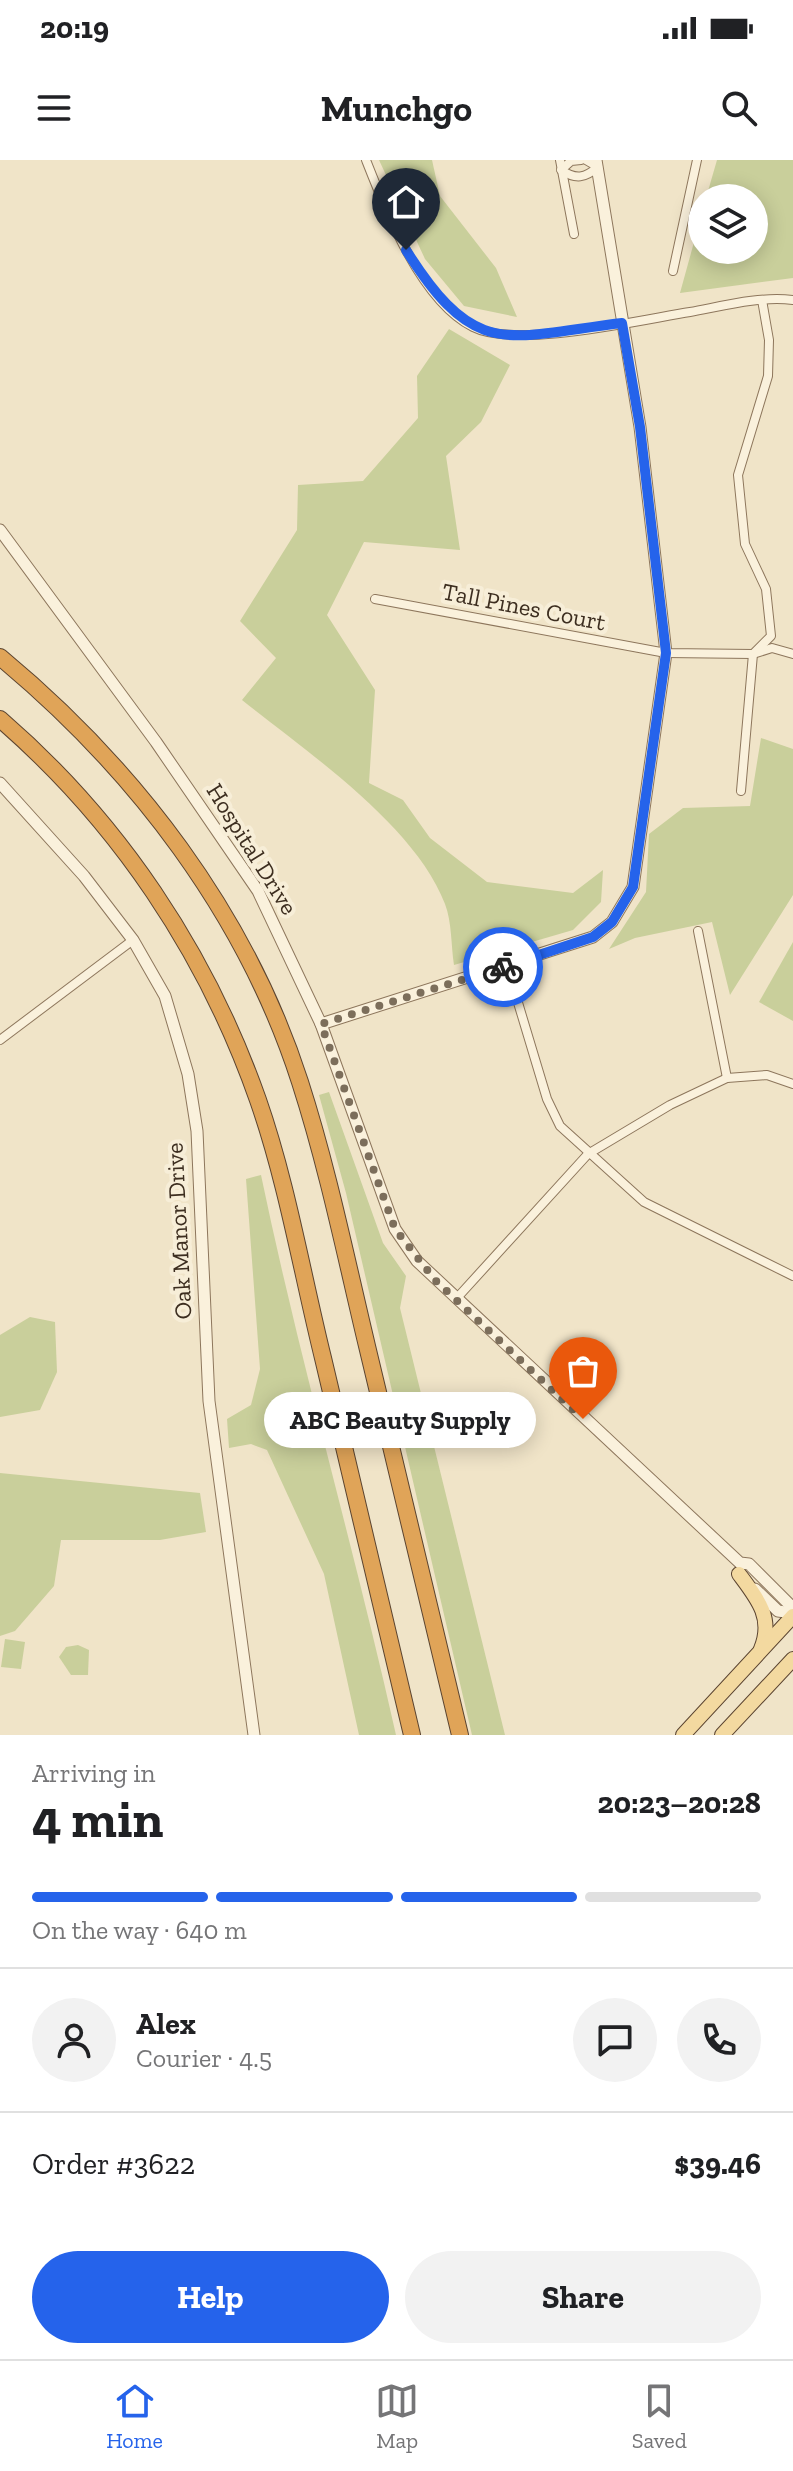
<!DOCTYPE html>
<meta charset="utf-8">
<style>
body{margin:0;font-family:"Zilla Slab",serif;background:#f2f2f2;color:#202124;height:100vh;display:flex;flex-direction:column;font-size:30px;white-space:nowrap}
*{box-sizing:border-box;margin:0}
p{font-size:26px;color:#757577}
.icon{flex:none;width:44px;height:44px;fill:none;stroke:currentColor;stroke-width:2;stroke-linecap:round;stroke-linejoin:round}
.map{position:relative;height:1575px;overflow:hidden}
.sheet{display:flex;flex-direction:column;background:#fff;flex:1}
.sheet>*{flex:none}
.controls{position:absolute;left:688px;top:24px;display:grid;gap:16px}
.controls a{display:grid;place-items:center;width:80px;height:80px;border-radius:50%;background:#fff;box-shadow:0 4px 20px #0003;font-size:40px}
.pin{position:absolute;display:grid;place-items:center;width:68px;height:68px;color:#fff;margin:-82px -34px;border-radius:50% 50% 50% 0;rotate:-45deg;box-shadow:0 0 8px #0007}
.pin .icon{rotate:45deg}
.courier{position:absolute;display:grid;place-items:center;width:80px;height:80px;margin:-40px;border:6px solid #2563eb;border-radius:50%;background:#fff;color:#222;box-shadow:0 2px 10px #0007}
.bubble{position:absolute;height:56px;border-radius:28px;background:#fff;box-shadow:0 4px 20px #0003;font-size:26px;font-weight:800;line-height:56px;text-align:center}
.head em{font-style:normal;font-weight:800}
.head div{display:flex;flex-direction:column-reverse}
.head{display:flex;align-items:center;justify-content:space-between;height:136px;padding:0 32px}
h1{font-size:52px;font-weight:800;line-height:60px}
.bar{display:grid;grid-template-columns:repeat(4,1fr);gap:12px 8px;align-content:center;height:96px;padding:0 32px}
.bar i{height:10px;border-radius:6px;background:#e0e0e0}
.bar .selected{background:#2563eb}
.bar p{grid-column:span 4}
.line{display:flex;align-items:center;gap:20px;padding:0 32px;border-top:2px solid #e0e0e0}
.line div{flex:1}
.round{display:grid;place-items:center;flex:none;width:84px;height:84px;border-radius:42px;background:#f2f2f2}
.cta{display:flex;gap:16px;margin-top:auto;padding:16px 32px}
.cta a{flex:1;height:92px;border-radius:48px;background:#2563eb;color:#fff;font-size:32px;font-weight:800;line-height:92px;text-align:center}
.cta a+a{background:#f2f2f2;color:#202124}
.status{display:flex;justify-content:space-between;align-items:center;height:56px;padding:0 40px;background:#fff;direction:ltr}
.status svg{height:22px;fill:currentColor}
header{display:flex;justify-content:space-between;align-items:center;height:104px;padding:0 32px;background:#fff;font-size:36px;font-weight:800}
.tab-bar{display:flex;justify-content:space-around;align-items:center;height:112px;border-top:2px solid #e0e0e0;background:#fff;font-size:22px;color:#757577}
.tab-bar a{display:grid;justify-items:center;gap:4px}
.tab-bar .selected{color:#2563eb}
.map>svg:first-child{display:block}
</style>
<div class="status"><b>20:19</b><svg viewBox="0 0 49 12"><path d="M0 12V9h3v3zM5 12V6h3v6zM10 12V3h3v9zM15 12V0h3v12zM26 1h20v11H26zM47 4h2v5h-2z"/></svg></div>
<header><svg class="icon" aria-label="menu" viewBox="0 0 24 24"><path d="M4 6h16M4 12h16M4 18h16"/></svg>Munchgo<svg class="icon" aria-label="search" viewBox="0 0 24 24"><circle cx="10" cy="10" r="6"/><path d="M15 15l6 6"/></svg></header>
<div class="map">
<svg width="793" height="1575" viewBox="0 0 793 1575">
<rect width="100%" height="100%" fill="#f0e4c8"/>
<g fill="#c9cf9b">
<path d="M379,0H432L440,36L496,108L517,157L464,146L425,99Z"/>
<path d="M717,0H793V118L680,133L702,53V90H754V38H706Z"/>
<path d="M449,169L510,205L481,262L446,296L460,390L364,382L327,455L375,530L369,623L403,640L430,678L487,722L573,733L603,710L601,742L573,770L454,805C451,786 452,762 445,744C415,665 307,592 242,540L276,498L240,461L297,370L298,325L363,321L418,258L417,216Z"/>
<path d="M761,578L793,589V735L730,835L712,762L635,778L609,789L646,732L649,674L683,648L750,646Z"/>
<path d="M793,782V861L759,842Z"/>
<path d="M329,932L383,1083L406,1116L400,1148L505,1575H472L346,1033L319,935Z"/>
<path d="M261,1015C300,1203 354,1387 396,1575H359L324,1414L267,1290L251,1284L229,1288L227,1259L251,1245L260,1209L246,1019Z"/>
<path d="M30,1157L55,1162L57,1212L40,1250L0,1257V1175Z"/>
<path d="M0,1313L200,1333L206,1372L160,1380H61L54,1426L15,1471L0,1476Z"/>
<path d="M5,1479L25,1482L21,1509L1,1507Z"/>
<path d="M78,1485L89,1490L88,1515H71L59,1497L66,1487Z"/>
</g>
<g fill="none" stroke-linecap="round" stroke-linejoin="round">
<g stroke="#8d765c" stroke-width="10">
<g id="minor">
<path d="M366,0C386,51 421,141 473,167C516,189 640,160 690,152C723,146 759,136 793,140"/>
<path d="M560,0L574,74"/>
<path d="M581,0L571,1L561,10C576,20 585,18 598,7L586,0"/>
<path d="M673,111L697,0"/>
<path d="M375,439L666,493L753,494L772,488L793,494"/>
<path d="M741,631L753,494L771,476L766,429L745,384L738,315L768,216L769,180L762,140"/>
<path d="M698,771L727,918L767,915L793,924"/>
<path d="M516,836L547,939L560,966L644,1042L793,1116"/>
<path d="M0,880L133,780"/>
<path d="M456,1139L588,994L670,945L727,918"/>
</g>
</g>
<g stroke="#8d765c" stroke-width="13">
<g id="tertiary">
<path d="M0,370L156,582L258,731L321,864L395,1069L417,1101L740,1403L749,1404L793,1448"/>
<path d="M0,623L84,716L133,780L165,836L188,914L197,971L209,1241L254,1575"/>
<path d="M321,864L593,777L612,762L633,727L666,493L640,267L596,0"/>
<path d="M755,1429L778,1451L793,1453"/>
</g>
</g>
<g stroke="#5b4430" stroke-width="16">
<g id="primary">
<path d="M739,1414C757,1438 774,1458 761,1489"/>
<path d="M683,1575L793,1456"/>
<path d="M722,1575L793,1499"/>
</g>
</g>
<g stroke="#5b4430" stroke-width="18">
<g id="motorway">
<path d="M0,497C135,609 246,754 300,922C328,1009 346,1098 367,1186C398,1316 429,1445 460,1575"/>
<path d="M0,559C118,661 206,792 258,940C287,1023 302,1113 323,1198C353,1324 382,1449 412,1575"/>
</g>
</g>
<use href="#minor" stroke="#faf1dc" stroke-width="8"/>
<use href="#tertiary" stroke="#faf1dc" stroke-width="11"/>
<use href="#primary" stroke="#f3d9a0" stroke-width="14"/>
<use href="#motorway" stroke="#e0a458" stroke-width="16"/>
</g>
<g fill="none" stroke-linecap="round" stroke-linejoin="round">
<path stroke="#7c6e5b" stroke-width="8" stroke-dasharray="0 14.4" d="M503,807L321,864L395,1069L436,1121L583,1259"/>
<path stroke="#2563eb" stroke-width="10" d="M406,90C476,201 506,177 622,163L640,267L666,493L633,727L612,762L593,777L503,807"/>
</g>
<g text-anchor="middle" stroke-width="8" stroke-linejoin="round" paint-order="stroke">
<g font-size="24" fill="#3d2e20" stroke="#f7eed8">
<text transform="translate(524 447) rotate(11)" y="8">Tall Pines Court</text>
<text transform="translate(252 689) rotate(58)" y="8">Hospital Drive</text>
<text transform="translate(179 1071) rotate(-93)" y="8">Oak Manor Drive</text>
</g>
</g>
</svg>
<div class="controls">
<a><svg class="icon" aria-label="layers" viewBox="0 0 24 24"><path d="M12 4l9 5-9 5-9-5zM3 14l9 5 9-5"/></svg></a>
</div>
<div class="pin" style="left:583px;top:1259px;background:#ea580c"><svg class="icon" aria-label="bag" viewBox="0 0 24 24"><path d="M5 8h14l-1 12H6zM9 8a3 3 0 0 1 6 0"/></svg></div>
<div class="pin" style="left:406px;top:90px;background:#1f2937"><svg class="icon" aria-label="home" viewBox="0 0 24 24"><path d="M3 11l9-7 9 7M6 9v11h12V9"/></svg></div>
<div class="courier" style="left:503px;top:807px"><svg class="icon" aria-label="bike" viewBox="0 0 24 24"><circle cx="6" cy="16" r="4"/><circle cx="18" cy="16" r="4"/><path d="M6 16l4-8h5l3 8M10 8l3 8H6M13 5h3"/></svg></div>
<div class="bubble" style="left:264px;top:1232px;width:272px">ABC Beauty Supply</div>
</div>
<section class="sheet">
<div class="head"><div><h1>4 min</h1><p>Arriving in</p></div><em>20:23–20:28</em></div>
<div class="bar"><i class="selected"></i><i class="selected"></i><i class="selected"></i><i></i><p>On the way · 640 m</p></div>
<div class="line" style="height:144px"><a class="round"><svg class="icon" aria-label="person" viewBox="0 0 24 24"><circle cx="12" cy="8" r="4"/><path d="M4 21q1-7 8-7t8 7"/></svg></a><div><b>Alex</b><p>Courier · 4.5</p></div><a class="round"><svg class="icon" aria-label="chat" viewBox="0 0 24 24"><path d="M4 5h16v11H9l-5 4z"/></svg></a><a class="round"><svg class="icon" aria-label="phone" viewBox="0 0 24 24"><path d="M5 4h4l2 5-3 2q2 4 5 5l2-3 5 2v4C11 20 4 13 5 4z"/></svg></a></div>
<div class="line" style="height:104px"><div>Order #3622</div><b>$39.46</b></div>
<div class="cta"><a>Help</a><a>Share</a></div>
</section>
<nav class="tab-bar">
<a class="selected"><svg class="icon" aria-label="home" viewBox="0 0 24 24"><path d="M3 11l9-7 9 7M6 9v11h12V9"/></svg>Home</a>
<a><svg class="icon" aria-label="map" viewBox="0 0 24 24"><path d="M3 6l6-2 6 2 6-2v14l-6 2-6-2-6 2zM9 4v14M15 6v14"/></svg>Map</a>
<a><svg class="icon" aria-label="saved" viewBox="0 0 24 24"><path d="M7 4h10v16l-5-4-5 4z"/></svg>Saved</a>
</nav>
